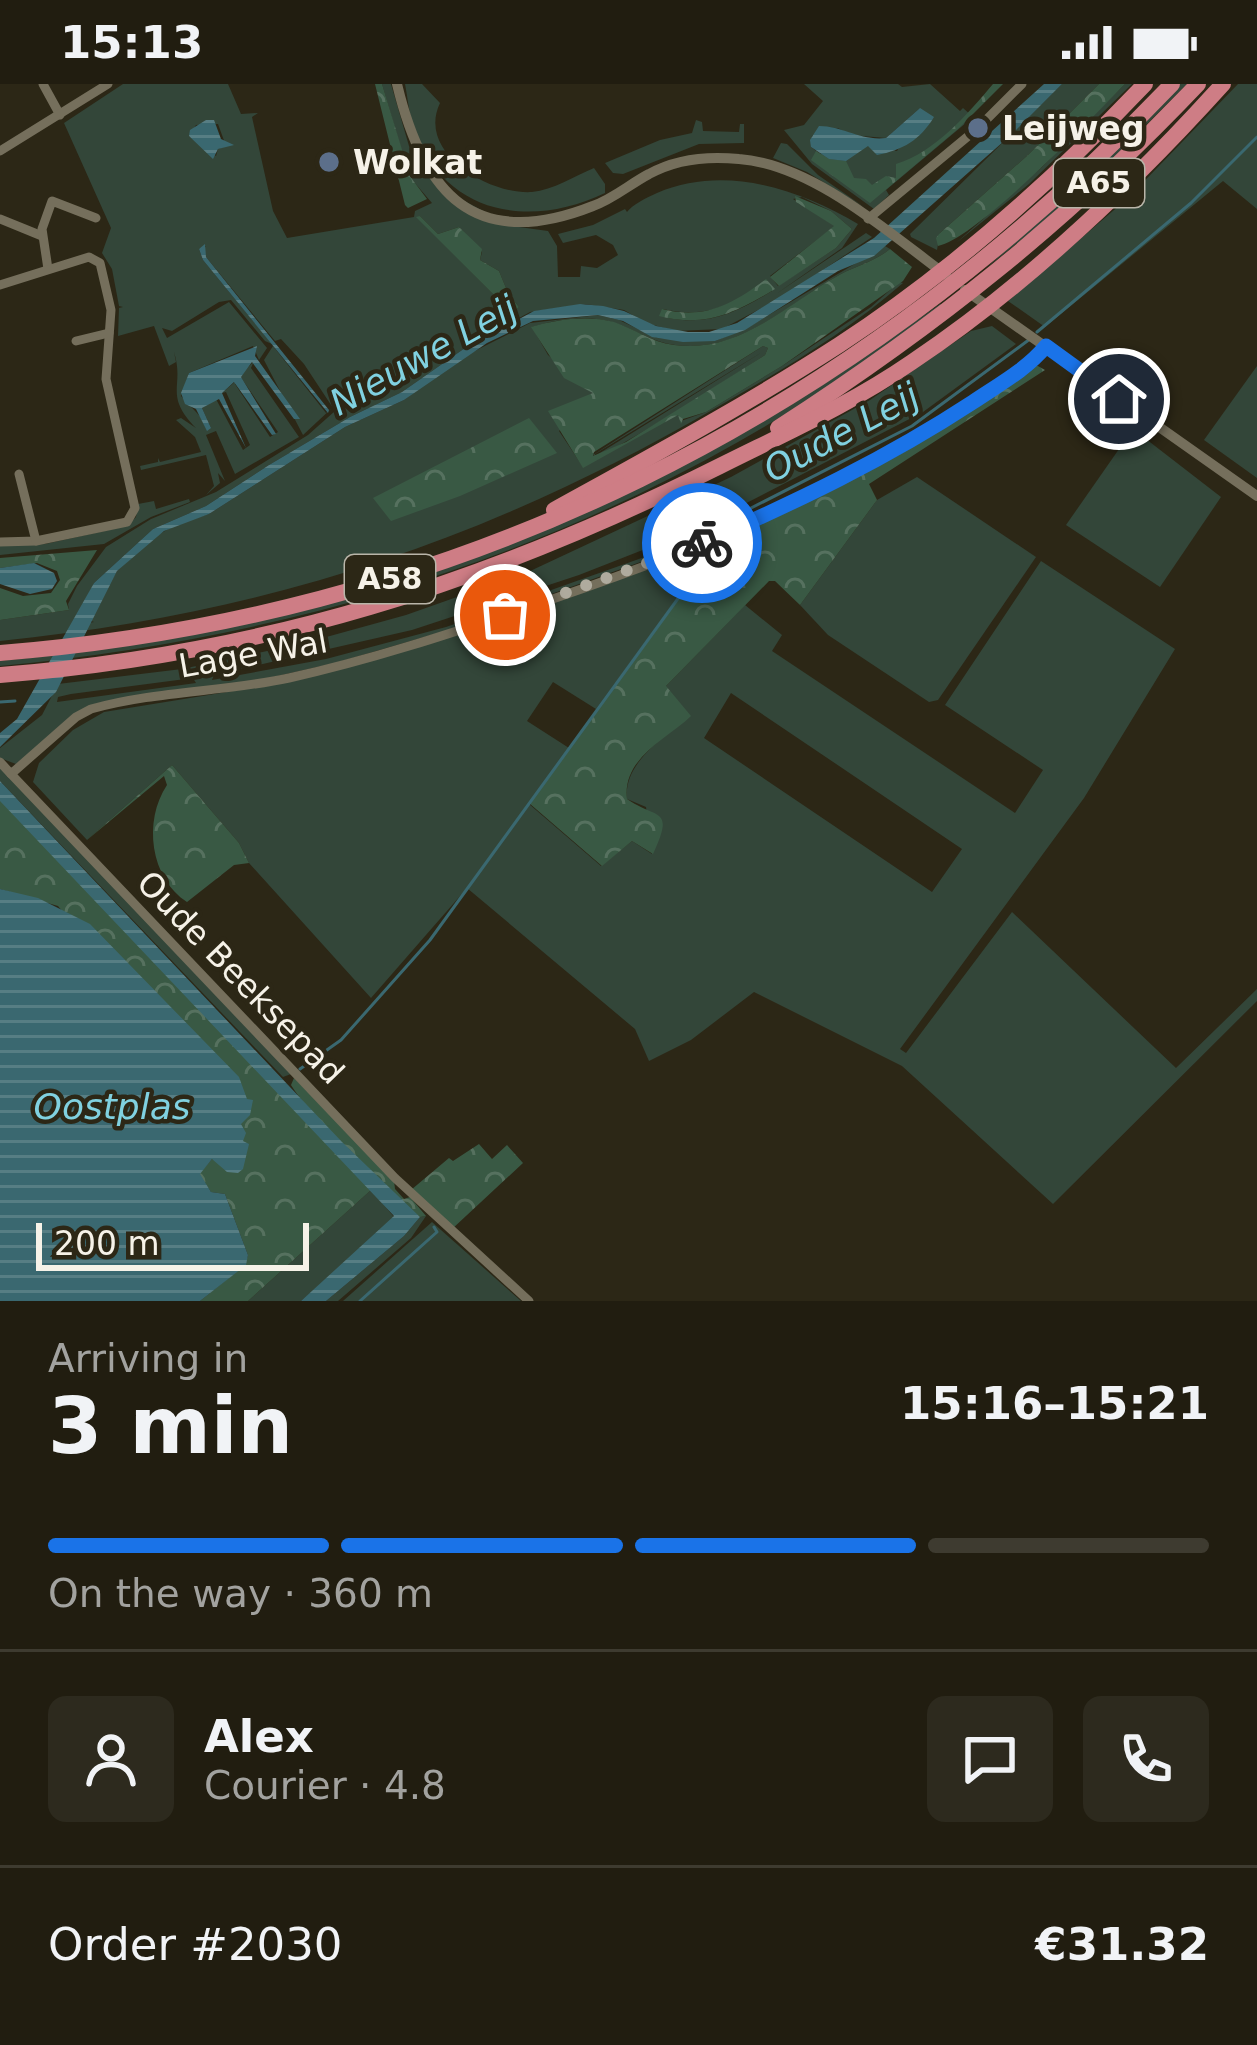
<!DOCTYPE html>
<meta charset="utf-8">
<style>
body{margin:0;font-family:"DejaVu Sans",sans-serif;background:#2d2a1e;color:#f1f3f6;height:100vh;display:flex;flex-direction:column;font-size:45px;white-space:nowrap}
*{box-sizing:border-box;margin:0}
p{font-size:39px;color:#a2a29f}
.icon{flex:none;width:66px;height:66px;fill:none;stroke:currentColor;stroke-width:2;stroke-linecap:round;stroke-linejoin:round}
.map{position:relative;height:1217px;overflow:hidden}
.panel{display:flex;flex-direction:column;background:#211d10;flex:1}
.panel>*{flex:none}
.scale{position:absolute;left:36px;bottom:30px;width:273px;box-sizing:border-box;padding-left:12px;border:6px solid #f6f2e8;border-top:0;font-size:33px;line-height:42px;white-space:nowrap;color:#f6f2e8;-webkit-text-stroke:9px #2c2716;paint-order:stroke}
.pin{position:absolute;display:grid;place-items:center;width:102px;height:102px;color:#fff;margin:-51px;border:6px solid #fff;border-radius:50%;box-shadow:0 3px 12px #0007}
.courier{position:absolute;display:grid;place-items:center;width:120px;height:120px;margin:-60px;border:9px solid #1a73e8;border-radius:50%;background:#fff;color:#222;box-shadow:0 3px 15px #0007}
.overview em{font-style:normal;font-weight:700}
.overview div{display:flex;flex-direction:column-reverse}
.overview{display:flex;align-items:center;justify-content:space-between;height:204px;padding:0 48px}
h1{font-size:78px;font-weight:700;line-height:90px}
.bar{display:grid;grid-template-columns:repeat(4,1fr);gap:18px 12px;align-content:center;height:144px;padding:0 48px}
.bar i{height:15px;border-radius:9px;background:#3e3b30}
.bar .current{background:#1a73e8}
.bar p{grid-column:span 4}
.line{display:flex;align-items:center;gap:30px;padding:0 48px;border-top:3px solid #3e3b30}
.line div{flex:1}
.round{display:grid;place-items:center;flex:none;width:126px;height:126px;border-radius:18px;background:#2d2a1e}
.status{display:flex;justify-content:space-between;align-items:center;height:84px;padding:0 60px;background:#211d10;direction:ltr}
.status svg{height:33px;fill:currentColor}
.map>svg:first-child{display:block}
</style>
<div class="status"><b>15:13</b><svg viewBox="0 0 49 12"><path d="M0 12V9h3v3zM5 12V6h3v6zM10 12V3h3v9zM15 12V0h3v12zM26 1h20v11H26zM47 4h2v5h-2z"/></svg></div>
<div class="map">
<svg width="1257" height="1217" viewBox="0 0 1257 1217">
<defs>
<pattern id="forest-crowns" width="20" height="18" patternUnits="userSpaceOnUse" patternTransform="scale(3)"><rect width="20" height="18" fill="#395944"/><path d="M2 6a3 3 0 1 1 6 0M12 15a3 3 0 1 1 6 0" fill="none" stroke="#56715f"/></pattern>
<pattern id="water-rules" width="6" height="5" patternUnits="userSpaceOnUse" patternTransform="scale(3)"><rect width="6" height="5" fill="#3a6870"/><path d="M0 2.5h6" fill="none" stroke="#577e84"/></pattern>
</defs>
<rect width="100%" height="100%" fill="#2c2716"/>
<g fill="#334639" fill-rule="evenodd">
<path d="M123,0H228L241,30L258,29L252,33L273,127L287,154L414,133L415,127L432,119L408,91L404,71L392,70L402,68L382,0H391L409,62L436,102L512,142L548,147L557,162L558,193H580L581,182L597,184L618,171L613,161L596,151L563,159L558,150L593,141L625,125L627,128C632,121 646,114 657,109C725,80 798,105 858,140L842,164L776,210L866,149L872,153L784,212L722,245L676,247L646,239L624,226L585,220L530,228L465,264L402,308L350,333L269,381L206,422L153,445L94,499L72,542L94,538L88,536L117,487L153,454L175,441L209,430L345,343L404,316L459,275L530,239L598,231L619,236L657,254L715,257L747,244L885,162L890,165C874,178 858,181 841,190C788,219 741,270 675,261C652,258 636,246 615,239C590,230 557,235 532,243L548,271L595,310L559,347L583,383L678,330L681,337L706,328L782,282L871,223L899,198L903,199C846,249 779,288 714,325C483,458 265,530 0,557V536L69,526L68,520L77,502L106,463L151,435L216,408L308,351L335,327L304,280L281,255L275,257L206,173L203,166L206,162L199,165L203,176L272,260L265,257L231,216L219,218L172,247L162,244L167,254L229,218L267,264L259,276L253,262L189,289L181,312L211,344L202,324L216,315L243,366L250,361L226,308L222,309L237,296L235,300L270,353L278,348L240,292L254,277L251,284L299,353L235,390L216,347L206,351L225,397L218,389L220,399L206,411L214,402L206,371L141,386L140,382L158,378V374L160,378L201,368L195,353L176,336L181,334L196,344C163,310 185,303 174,268L176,278L169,282L154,242L118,252L119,224L123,223L119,222L112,185L102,169L111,144L64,39ZM218,40L226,62L218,65L216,72L189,52L196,41ZM802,113L831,127L852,145L836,164L778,202L770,192L835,142L793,115ZM420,132L438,150L459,143L482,168L480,176L499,187L508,209L519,223L514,228L508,225L418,134ZM766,196L772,207C737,228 710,242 668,234L663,225C704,235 734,222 766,196Z"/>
<path d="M405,0H422L440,19C416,69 490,111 532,108C553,106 575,92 594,84L605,100V109C530,145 446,131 415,47C409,32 408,15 405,0Z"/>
<path d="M804,0H898L902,3L930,0L960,27L963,24L973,33L886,106L889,111L874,125L812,80L784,46L804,41L823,17ZM920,24L897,67L868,61L820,70L811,63L812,52L838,44L849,51L886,54Z"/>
<path d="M1062,0H1099L1028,71L940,149L937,166L911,153L910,150Z"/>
<path d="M1125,0H1132L1029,100L956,159L1042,83Z"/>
<path d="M1180,0H1187L1073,114L985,185L1100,82Z"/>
<path d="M1238,0H1257V125L1223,97L1045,243L1008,217L1128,114Z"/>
<path d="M696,36L702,38L703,47L739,48L740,40H744V59L699,60L623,90L613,89L605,79L660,56L692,49Z"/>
<path d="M781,59L787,60L818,91L864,123L807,88L773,74Z"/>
<path d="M940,220L944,222C876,269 810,318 738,358C511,487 259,558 0,582V577C363,542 644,432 940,220Z"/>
<path d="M992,242L1016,260L923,328L698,444L696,456H702L462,542L335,579L251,598L95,620L16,680L0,674V664L42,631L58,600L182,585L301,560L406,531L528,488L731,393L870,316L971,247ZM686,449L687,458L446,543L326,575L212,596L214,591L412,546L579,491ZM193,594L196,599L57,618L58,613L71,610Z"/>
<path d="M273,262L326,329L332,324L303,351L264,276Z"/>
<path d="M763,262L768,264L765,271C710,306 655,343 597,373L593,371ZM764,267L595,372V370Z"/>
<path d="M1257,282V394L1204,356Z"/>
<path d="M1133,345L1221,413L1160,503L1066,441Z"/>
<path d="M917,393L1036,473L938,616L929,618L828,551L800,521L877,416Z"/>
<path d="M189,415L190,418L151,433L104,460L0,471V462L45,460L127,442L136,433L138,420L154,417L156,425Z"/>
<path d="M702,463L705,472L692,494L596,625L553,598L527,637L569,664L529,720L601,782L632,757L652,770L646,723L627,715C624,686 649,665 670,647V610L665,603L745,521L782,551L772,567L1015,729L1043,686L945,621L1041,477L1175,565L1084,714L900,965L906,969L1012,828L1176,984L1257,905V917L1053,1120L902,982L754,908L691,956L649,977L635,945L467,804L371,914L249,779L239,759L172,681L87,756L33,698L39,679L73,646L104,628L288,598ZM731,609L962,765L932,808L704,654Z"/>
<path d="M0,683L291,990L283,993L0,697Z"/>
<path d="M371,1106L394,1133L388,1141L301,1217H248Z"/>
<path d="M426,1132L411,1154L338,1217H326L404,1152L420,1133Z"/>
<path d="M432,1138L521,1217H343Z"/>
</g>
<g fill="url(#forest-crowns)" fill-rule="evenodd">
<path d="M375,0H382L403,69H392L404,71L406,87L427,115L408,124L405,121Z"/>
<path d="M993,0H1003L959,44L870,119L811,76L816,67L829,75L846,77L854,94L866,95L872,101L886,92L896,94V80C935,68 966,32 993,0Z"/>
<path d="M1099,0H1125C1091,35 977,154 938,162L936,154L940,149L1028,71Z"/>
<path d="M795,112L831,127L852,145L836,164L779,202L770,193L834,142L796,118Z"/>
<path d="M420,132L438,150L459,143L482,165L480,176L499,187L508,209L519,223L514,228L508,225L416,133Z"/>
<path d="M890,165L912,183L903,197L782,282L706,328L683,335L681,340L678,331L583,384L548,327L593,309L564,294L531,243C556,235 589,231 614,238C635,245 651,258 674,261C741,270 787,219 841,190C858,181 874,178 890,165ZM763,262L768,264L765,271L626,358L593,372L594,368Z"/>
<path d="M766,195L775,205C735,229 706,244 659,232L662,225C705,236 733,220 766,195Z"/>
<path d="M1036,281L1045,286L869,400L877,416L800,521L775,497H769L666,602L691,632C667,655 622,674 627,715C657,736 675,722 653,770L632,757L602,782L529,719L692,494L704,473L702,463L854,395L904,368Z"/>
<path d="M529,334L557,369L460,412L391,437L373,414Z"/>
<path d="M97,466L66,517L69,526L0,536V504L23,512L51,509L60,496L57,487L37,479L0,484V474Z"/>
<path d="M172,681L239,759L249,779L234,781L187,818C150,794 143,737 167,701L164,692L87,756Z"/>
<path d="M0,716L371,1106L248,1217H200L245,1181L248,1171L225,1110L211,1108L199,1090L212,1075L243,1085L241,1039L58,822L0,805Z"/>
<path d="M294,994L394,1097L395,1105L404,1115L410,1113L426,1132L420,1133C385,1107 314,1037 291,1001Z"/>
<path d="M479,1060L492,1075L507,1061L523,1079L452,1145L411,1106L449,1074L453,1077Z"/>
</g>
<g fill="url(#water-rules)">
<path d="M1044,0H1062L1012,50L874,172L838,187L745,246L715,257L683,258L652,253L623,237L598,231L533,237L487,259L404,316L345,343L209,430L164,447L117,487L56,608L0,663V649L17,635L94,499L153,445L206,422L269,381L350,333L402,308L465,264L534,227L580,220L603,222L624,227L656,242L688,248H709L737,239L874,154Z"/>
<path d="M920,24L934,33C920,56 903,66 877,71L868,62L846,77L829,75L811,63L810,56L819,42C843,42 860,57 886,54Z"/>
<path d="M206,36H214L221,55L234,61L218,65L213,75L189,52L190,46Z"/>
<path d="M205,160L206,173L329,326L328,329L203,176L199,165Z"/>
<path d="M257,262L255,272L300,335H294L252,278L241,293L276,350L272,351L234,298L222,309L246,364L219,315L202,324L211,344L207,347L196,325L185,320L181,309L189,289Z"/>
<path d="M34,479L54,489L57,497L52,505L30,510L0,500V484Z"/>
<path d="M0,697L342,1058L420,1133L404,1152L326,1217H301L394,1132L0,717Z"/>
<path d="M0,805L38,814L90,840L239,993L247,1015L253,1016L250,1031L241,1040L246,1049L243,1057L249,1060L243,1085L238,1089L227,1088L212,1075L200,1090L211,1108L225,1110L248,1171L246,1181L200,1217H0Z"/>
</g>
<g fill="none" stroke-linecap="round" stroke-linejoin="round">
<g stroke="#3a6870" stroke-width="3">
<path d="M1037,248L1191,119L1257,53"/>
<path d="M702,453L704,448L912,342L1030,255"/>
<path d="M0,618L15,617"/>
<path d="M300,985L341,956L430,856L706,476L705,462"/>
<path d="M360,1217L437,1148L434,1143"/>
</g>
<g stroke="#756f5c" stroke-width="9">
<path d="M43,0L60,31"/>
<path d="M0,67L108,0"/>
<path d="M0,135L42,152"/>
<path d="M868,135L978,44L1022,0"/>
<path d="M48,185L42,145L52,117L96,134"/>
<path d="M0,201L89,173L100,179L111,226L106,295L135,424L127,438L36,457L0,458"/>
<path d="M76,257L109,249"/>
<path d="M19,390L36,457"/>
<path d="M0,678L11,690L76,633L91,625C155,607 224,608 289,594C370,576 449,550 526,524C676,474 826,415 958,328C988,308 1023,290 1046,262"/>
<path d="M11,690L395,1094L529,1217"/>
</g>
<g stroke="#756f5c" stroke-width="10">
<path d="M397,0C423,109 474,169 593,122C613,115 630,100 649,90C676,75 709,72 739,75C812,80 888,148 946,191"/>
<path d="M965,206L1257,412"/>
</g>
<g stroke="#ce7d85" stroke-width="16">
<path d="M778,344C937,241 1067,138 1198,0"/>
<path d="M554,426C650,373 746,321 839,261C951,188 1053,97 1145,0"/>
<path d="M0,569C460,532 855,333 1172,0"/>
<path d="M0,591C263,570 485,500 720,382C786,349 851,320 912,278C1027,201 1130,103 1223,0"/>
</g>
</g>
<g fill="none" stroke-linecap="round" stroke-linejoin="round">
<path stroke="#afab9e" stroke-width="12" stroke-dasharray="0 21.6" d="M505,531L702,459"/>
<path stroke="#1a73e8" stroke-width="15" d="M702,459C796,418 886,375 973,318C998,301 1026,286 1046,262L1119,315"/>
</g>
<g fill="#5c6f8a" stroke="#2c2716" stroke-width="4.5">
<circle cx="978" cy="44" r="12"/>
<circle cx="329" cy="78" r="12"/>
</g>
<g text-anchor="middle" stroke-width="9" stroke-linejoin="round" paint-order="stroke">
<g fill="#2c2716" stroke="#b9b5a9" stroke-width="3">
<rect x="1054" y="75" width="90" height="48" rx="9"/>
<rect x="345" y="471" width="90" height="48" rx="9"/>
</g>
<g font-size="30" font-weight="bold" fill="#f6f2e8">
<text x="1099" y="109">A65</text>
<text x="390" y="505">A58</text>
</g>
<g font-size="33" font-weight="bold" fill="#f6f2e8" stroke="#2c2716" text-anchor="start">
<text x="1002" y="56">Leijweg</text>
<text x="353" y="90">Wolkat</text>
</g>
<g font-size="33" fill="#f6f2e8" stroke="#2c2716">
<text transform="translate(253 569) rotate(-10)" y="12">Lage Wal</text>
<text transform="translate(241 893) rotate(46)" y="12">Oude Beeksepad</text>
</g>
<g font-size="36" font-style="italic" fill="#80d1e0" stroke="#2c2716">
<text transform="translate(423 271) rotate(-29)" y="13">Nieuwe Leij</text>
<text transform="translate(841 348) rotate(-28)" y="13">Oude Leij</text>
<text x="112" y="1035">Oostplas</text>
</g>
</g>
</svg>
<div class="scale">200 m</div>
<div class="pin" style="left:505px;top:531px;background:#ea580c"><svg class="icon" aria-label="bag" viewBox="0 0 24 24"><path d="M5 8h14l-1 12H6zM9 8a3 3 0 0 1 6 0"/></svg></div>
<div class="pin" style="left:1119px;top:315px;background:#1f2937"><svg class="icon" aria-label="home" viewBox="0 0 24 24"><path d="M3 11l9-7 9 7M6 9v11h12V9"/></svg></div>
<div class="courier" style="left:702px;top:459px"><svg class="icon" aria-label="bike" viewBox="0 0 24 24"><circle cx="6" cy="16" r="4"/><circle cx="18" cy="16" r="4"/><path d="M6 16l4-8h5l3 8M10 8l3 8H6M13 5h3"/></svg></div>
</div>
<section class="panel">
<div class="overview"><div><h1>3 min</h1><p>Arriving in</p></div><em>15:16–15:21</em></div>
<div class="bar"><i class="current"></i><i class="current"></i><i class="current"></i><i></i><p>On the way · 360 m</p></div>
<div class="line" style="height:216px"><a class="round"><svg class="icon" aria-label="person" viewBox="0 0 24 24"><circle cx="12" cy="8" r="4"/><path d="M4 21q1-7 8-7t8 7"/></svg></a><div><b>Alex</b><p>Courier · 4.8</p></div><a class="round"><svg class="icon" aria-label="chat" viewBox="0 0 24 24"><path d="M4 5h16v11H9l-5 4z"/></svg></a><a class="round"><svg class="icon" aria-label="phone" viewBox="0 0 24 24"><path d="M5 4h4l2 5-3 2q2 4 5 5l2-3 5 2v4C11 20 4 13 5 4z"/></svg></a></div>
<div class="line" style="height:156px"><div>Order #2030</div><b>€31.32</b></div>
</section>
